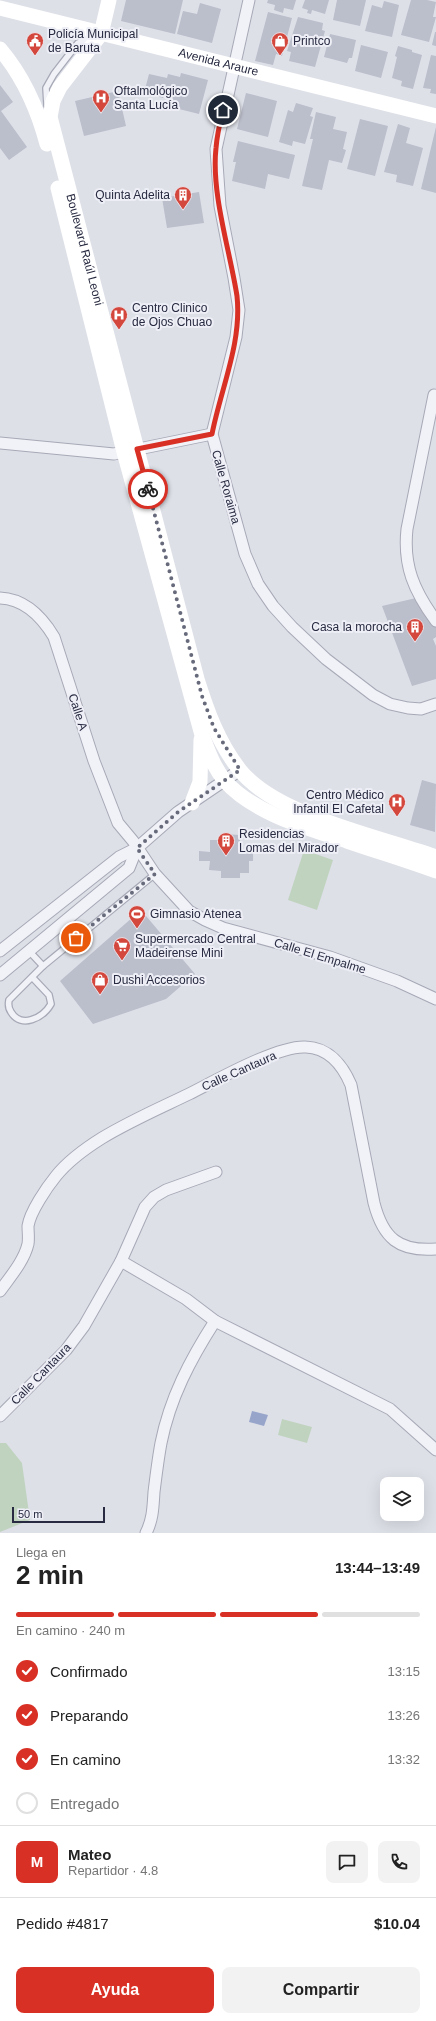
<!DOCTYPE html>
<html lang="es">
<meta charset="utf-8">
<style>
body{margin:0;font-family:Helvetica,sans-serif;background:#f2f2f2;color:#222;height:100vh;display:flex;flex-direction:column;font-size:15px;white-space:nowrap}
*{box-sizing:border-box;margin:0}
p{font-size:13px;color:#767676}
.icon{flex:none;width:22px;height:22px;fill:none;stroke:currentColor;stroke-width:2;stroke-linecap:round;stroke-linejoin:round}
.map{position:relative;height:1533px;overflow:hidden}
.panel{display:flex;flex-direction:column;background:#fff;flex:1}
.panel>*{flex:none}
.controls{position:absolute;left:380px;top:1477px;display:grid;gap:8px}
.controls a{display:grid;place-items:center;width:44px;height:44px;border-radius:8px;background:#fff;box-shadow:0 4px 16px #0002;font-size:20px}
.scale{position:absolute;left:12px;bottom:10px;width:93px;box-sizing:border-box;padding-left:4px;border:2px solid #272a40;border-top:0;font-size:11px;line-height:14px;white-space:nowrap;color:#272a40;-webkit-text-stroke:3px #eeeff6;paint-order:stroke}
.pin{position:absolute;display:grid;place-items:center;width:34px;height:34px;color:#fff;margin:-17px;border:2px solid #fff;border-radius:50%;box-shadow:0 1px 4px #0007}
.courier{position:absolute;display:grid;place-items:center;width:40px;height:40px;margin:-20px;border:3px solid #d93025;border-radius:50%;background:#fff;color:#222;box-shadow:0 1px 5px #0007}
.overview em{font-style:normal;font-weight:700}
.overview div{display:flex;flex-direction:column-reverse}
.overview{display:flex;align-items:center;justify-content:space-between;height:68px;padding:0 16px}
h1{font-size:26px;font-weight:700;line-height:30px}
.bar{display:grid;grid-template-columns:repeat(4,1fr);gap:6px 4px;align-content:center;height:48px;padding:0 16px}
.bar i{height:5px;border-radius:3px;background:#e0e0e0}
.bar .selected{background:#d93025}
.bar p{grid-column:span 4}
.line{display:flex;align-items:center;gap:10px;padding:0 16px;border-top:1px solid #e0e0e0}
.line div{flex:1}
.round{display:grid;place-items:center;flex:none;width:42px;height:42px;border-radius:8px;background:#f2f2f2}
ol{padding:0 16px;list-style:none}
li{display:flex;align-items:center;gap:12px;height:44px}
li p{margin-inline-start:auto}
li .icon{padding:4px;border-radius:50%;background:#d93025;color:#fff;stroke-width:4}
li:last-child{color:#767676}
li i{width:22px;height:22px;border:2px solid #e0e0e0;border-radius:50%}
.action{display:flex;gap:8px;margin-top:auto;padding:8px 16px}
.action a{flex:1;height:46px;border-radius:8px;background:#d93025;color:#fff;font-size:16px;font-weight:700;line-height:46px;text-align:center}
.action a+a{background:#f2f2f2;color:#222}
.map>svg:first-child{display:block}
</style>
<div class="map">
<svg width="436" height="1533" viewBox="0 0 436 1533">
<rect width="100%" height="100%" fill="#dee0e8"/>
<g fill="#c0d3bf">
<path d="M304,850L333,860L317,910L288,900Z"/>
<path d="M282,1419L312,1427L307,1443L278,1435Z"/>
<path d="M0,1443H6L22,1463L30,1520L0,1532Z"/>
</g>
<path fill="#97a5ca" d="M252,1411L268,1415L264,1426L249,1422Z"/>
<g fill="#bbbecb">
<path d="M126,0H183L175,34L121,21Z"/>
<path d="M268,0H296L293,10L284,8L283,13L274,10L275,5L267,3Z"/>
<path d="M305,0H329L325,14L312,10L311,14L307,13L308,10L302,8Z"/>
<path d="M337,0H366L360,26L333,20Z"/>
<path d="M411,0H427L436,2L433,17H436L429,42L401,35Z"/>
<path d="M384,1L399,5L392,37L365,31L372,5L382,8Z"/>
<path d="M200,3L221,9L212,43L177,34L183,11L197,14Z"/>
<path d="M268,12L292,18L282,56L276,54L273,65L255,61Z"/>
<path d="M298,17L323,23L322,30L325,31L315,67L289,61L291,52L287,51Z"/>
<path d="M435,32H436V46L432,45Z"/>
<path d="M330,34L356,40L352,58H349L347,63L324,57Z"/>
<path d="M361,45L388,52L381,78L355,71Z"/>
<path d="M398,46L412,50V52L422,55L413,89L401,86L402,81L392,78L397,57L395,56Z"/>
<path d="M431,55L436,56V94L430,93L431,89L423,88Z"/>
<path d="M181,73L208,80L199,114L167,106L171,93L165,91L163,98L144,93L149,74L167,78L168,74L180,77Z"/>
<path d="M0,85L13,102L1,111L27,147L9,160L0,148Z"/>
<path d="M118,91L126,126L84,136L75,101Z"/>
<path d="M246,93L277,101L268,137L237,129Z"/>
<path d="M296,103L313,108L310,116L313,117L305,144L293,141L292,146L279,142L288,110L293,112Z"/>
<path d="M316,112L336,117L333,129L347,132L343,149L346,150L342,163L329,160L322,190L302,186L313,139H310Z"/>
<path d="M360,119L388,126L375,176L347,169Z"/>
<path d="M398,124L410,128L406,143L423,148L413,186L396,182L397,175L384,172Z"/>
<path d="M436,127V193L421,189Z"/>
<path d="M238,141L295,155L289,179L268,174L265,189L232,181L236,162H233Z"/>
<path d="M199,192L204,223L167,228L162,198Z"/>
<path d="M416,598L436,627V637L433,639L436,646V679L412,686L382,606Z"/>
<path d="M422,780L436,784L435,832L410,825Z"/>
<path d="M223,834L240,835V851H253V861H249V873H240V878H221V871L209,870L210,861H199V851L210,852V840H223Z"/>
<path d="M141,910L195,974L166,999L93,1024L60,981Z"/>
</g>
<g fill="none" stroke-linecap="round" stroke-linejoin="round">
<g stroke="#a7a9b6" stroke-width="8">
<g id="lane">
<path d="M47,105L46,88L54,74L78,43L94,37"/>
<path d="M29,951L43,966"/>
<path d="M32,977L49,995L51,1004C43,1018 21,1029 11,1012C8,1008 8,1005 9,1000L43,966L155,874"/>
</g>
</g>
<g stroke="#a7a9b6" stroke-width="13">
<g id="street">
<path d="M249,0L216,149L220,206L234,278L239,310L236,337L212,434L245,554L258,584L273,606L292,627L326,659L373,695L390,704L408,708L421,709L436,704"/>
<path d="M434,395L407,529C403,566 414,591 436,621"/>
<path d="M0,443L114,454L212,434"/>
<path d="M0,598C25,599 42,617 54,637L94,761L118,823L133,841L155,874L189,911L205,920L223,928L330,957L397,981L436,999"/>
<path d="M0,951L119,857L137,848L178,812L240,770"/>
<path d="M0,975L129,868L137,848"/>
<path d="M121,1261L186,1299L215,1321"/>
<path d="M0,1291C10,1277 24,1261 28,1244C29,1238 28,1232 28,1226C30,1212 47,1187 56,1176C68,1161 86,1148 102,1138C130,1121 160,1108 189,1094C215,1081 278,1045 306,1047C329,1048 343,1066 351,1085L374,1203C383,1238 399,1252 436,1249"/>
<path d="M0,1416L66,1350L84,1326L121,1261L145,1207L154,1197L166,1190L216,1172"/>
<path d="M146,1533C153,1519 153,1507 154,1492C156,1476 158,1459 161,1443C170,1398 190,1360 215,1321L390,1409L436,1450"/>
</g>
</g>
<use href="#lane" stroke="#f1f2f7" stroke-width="5.5"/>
<use href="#street" stroke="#f1f2f7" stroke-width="11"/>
<g stroke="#fff" stroke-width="15">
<path id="s1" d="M109,0L101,34L60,87L53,101L50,117L197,679C207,711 218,742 239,769C275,816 381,837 436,857"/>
<path id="s2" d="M0,8L436,116"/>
<path d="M0,49C23,76 38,110 47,144"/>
<path d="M58,188L124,452L202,735C208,751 214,768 225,781C253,813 307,828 347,841C376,851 406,860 436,871"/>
<path d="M192,803L200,782L201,740"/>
</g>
</g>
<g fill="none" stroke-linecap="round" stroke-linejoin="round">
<path stroke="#676a7b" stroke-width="4" stroke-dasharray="0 7.2" d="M76,938L155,874L137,848L178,812L240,770L214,728L202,696L148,489"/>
<path stroke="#d93025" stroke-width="5" d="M148,489L137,449L212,434C221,388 242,343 237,296C230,251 211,193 216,148C217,135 220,122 223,110"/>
</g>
<defs>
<g id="civic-pin" transform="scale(0.9)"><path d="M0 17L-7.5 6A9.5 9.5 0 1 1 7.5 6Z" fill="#d4473d" stroke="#eeeff6"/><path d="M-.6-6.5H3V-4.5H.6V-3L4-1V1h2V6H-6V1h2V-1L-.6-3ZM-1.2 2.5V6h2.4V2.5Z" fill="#fff"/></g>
<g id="shop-pin" transform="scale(0.9)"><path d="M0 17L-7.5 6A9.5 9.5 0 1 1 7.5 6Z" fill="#d4473d" stroke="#eeeff6"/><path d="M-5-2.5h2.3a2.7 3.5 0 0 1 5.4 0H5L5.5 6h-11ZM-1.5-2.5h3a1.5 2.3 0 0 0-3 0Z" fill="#fff"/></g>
<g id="hospital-pin" transform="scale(0.9)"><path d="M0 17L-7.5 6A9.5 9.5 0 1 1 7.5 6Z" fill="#d4473d" stroke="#eeeff6"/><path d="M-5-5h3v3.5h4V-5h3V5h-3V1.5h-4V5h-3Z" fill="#fff"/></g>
<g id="building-pin" transform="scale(0.9)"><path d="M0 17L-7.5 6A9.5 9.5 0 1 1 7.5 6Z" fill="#d4473d" stroke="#eeeff6"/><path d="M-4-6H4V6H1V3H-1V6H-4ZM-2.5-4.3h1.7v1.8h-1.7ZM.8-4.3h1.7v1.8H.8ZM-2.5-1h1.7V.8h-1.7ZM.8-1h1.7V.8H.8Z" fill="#fff"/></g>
<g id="stadium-pin" transform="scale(0.9)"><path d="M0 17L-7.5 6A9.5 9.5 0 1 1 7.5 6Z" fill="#d4473d" stroke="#eeeff6"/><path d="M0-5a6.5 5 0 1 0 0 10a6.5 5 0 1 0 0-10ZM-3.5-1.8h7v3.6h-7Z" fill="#fff"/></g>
<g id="supermarket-pin" transform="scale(0.9)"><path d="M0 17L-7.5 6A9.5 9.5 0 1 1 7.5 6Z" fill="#d4473d" stroke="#eeeff6"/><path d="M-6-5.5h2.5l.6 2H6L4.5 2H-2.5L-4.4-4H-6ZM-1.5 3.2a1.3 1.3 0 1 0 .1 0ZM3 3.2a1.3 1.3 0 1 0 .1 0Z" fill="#fff"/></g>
</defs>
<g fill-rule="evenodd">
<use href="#civic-pin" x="35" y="41"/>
<use href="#shop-pin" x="280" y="41"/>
<use href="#hospital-pin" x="101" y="98"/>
<use href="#building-pin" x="183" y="195"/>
<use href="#hospital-pin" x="119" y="315"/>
<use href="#building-pin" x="415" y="627"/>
<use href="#hospital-pin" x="397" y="802"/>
<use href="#building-pin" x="226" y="841"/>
<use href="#stadium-pin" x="137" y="914"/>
<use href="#supermarket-pin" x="122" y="946"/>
<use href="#shop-pin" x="100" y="980"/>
</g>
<g text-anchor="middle" stroke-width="4" stroke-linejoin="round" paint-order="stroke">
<g font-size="12" fill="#272a40" stroke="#eeeff6" text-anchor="start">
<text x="48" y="38">Policía Municipal<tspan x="48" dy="14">de Baruta</tspan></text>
<text x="293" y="45">Printco</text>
<text x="114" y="95">Oftalmológico<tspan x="114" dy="14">Santa Lucía</tspan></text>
<text x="170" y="199" text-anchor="end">Quinta Adelita</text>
<text x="132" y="312">Centro Clinico<tspan x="132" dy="14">de Ojos Chuao</tspan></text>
<text x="402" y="631" text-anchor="end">Casa la morocha</text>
<text x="384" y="799" text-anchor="end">Centro Médico<tspan x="384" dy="14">Infantil El Cafetal</tspan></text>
<text x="239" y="838">Residencias<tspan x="239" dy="14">Lomas del Mirador</tspan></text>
<text x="150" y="918">Gimnasio Atenea</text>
<text x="135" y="943">Supermercado Central<tspan x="135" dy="14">Madeirense Mini</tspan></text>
<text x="113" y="984">Dushi Accesorios</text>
</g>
<g font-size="12" fill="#272a40" stroke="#eeeff6">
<text dy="4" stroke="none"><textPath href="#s2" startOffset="225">Avenida Araure</textPath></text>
<text dy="4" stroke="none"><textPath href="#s1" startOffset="271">Boulevard Raúl Leoni</textPath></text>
<text transform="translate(226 487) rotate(74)" y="4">Calle Roraima</text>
<text transform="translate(78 712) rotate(72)" y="4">Calle A</text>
<text transform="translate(320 956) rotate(17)" y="4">Calle El Empalme</text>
<text transform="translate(239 1071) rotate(-24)" y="4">Calle Cantaura</text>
<text transform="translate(41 1374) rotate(-46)" y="4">Calle Cantaura</text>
</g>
</g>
</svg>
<div class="controls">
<a><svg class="icon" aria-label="layers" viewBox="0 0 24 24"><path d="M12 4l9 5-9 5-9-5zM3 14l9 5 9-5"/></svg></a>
</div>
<div class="scale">50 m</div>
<div class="pin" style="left:76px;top:938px;background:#ea580c"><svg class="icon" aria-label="bag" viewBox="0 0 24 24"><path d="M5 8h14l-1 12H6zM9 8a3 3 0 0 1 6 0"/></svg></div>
<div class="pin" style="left:223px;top:110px;background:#1f2937"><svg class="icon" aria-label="home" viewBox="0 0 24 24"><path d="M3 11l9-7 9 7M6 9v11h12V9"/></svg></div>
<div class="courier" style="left:148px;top:489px"><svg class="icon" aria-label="bike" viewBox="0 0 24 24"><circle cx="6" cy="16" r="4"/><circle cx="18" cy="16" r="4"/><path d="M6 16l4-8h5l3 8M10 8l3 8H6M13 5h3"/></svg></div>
</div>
<section class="panel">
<div class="overview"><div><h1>2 min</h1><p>Llega en</p></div><em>13:44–13:49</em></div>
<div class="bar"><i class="selected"></i><i class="selected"></i><i class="selected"></i><i></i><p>En camino · 240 m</p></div>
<ol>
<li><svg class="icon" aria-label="check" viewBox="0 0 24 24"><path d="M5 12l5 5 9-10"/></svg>Confirmado<p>13:15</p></li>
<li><svg class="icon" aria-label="check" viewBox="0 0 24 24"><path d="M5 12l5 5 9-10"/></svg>Preparando<p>13:26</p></li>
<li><svg class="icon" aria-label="check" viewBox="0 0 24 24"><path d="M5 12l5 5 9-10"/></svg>En camino<p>13:32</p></li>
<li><i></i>Entregado</li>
</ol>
<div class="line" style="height:72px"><b class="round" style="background:#d93025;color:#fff">M</b><div><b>Mateo</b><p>Repartidor · 4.8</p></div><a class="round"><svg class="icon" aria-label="chat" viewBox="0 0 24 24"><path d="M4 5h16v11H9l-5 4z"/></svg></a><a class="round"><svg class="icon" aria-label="phone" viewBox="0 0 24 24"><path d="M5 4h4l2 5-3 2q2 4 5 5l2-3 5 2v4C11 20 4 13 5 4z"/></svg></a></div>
<div class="line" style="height:52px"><div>Pedido #4817</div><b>$10.04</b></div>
<div class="action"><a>Ayuda</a><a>Compartir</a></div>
</section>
